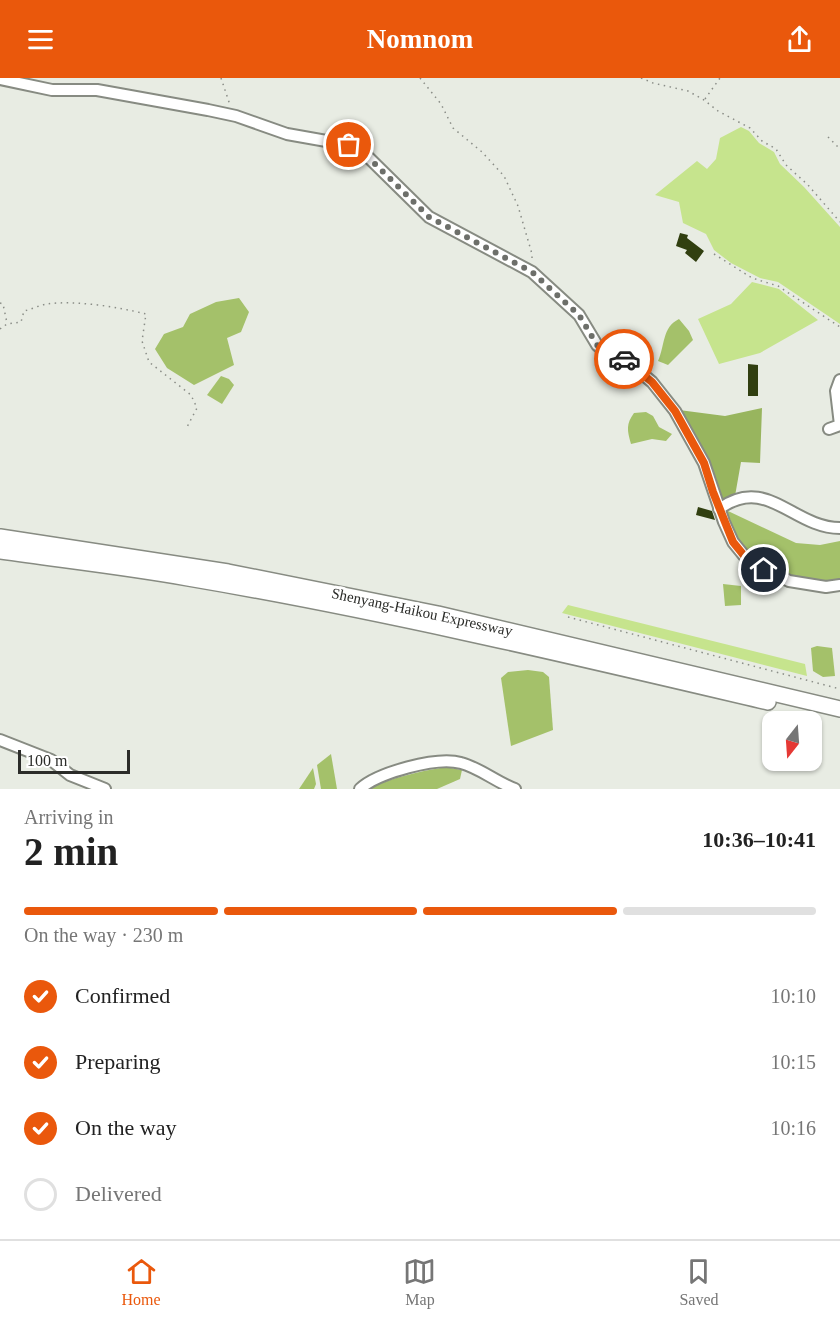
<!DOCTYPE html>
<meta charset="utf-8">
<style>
body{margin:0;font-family:"Times New Roman",serif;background:#f6f6f6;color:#222;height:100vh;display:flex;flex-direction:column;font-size:22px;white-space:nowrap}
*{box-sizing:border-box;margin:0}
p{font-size:20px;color:#767676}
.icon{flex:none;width:33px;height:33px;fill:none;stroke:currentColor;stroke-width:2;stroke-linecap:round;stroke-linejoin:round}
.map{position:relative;height:711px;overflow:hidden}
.side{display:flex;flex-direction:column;background:#fff;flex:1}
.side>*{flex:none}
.needle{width:39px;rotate:197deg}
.buttons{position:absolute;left:762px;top:633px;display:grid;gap:12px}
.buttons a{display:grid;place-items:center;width:60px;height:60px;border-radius:12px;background:#fff;box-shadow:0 2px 4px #0004;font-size:30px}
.scale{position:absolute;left:18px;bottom:15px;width:112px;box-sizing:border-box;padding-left:6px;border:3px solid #2b2c29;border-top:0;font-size:16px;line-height:21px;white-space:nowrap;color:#2b2c29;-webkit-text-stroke:4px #fff;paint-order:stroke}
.pin{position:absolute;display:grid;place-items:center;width:51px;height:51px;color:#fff;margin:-26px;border:3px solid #fff;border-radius:50%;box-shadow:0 2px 6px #0007}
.courier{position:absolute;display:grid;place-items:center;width:60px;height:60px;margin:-30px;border:4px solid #ea580c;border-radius:50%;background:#fff;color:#222;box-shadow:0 2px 8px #0007}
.overview em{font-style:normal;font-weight:700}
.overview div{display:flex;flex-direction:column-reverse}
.overview{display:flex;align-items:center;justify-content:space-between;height:102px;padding:0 24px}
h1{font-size:39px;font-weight:700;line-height:45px}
.bar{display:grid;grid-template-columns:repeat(4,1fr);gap:9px 6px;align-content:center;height:72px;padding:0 24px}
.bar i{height:8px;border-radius:4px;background:#e0e0e0}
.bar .active{background:#ea580c}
.bar p{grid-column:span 4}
ol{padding:0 24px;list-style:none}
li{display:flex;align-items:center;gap:18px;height:66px}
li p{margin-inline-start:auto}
li .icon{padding:6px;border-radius:50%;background:#ea580c;color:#fff;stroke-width:4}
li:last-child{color:#767676}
li i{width:33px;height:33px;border:3px solid #e0e0e0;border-radius:50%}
header{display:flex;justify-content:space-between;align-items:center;height:78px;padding:0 24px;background:#ea580c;color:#fff;font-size:27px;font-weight:700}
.menu{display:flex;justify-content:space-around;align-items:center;height:84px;border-top:2px solid #e0e0e0;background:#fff;font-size:16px;color:#767676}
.menu a{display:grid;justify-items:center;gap:3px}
.menu .active{color:#ea580c}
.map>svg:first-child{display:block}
</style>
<header><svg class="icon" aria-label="menu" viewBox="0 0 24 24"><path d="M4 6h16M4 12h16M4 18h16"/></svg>Nomnom<svg class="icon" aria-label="share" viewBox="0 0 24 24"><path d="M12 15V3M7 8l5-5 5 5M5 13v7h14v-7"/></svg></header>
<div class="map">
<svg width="840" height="711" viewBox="0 0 840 711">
<rect width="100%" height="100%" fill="#e8ece3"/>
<g fill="#c6e48d">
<path d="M741,49L749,53L759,65L774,74L780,86L804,109L840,149V246L778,204L760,200L731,185L714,172L706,156L683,145L679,124L655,117L697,83L707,91L716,81L720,60Z"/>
<path d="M752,204L779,211L818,242L760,275L719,286L698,241L731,226Z"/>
<path d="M568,527L805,586L807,598L562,535Z"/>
</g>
<path fill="#98b55e" d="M762,330L760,385L741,384L735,418L721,424L679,332L725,338Z"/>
<g fill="#a4c16a">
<path d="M239,220L249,234L241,254L227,260L234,287L194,307L167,290L155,271L164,256L183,249L190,236L216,224Z"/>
<path d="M679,241L689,253L693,262L668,287L658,283C665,268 662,249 679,241Z"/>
<path d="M221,298L229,301L234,307L222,326L207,317Z"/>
<path d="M646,334L653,338L659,349L672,356L666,363L652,361L631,366C627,352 626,346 634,335Z"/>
<path d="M728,433L796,465L820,467L840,463V503C815,507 773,498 754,482C740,471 733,453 725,438Z"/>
<path d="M723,506L741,508V527L725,528Z"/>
<path d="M817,568L832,570L835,598L823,599L813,593L811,570Z"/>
<path d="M528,592L543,594L549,599L553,652L511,668L501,600L508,594Z"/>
<path d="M331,676L337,711H321L317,687Z"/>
<path d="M445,689L462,692L460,701L437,711H368C393,699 418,694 445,689Z"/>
<path d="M313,690L316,706L314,711H299Z"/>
</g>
<g fill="#313f10">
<path d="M680,155L688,157L687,160L704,173L696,184L685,175L687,172L676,168Z"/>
<path d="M748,286L758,287V318H748Z"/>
<path d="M698,429L712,433L715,442L696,437Z"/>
</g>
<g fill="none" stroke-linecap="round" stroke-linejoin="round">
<g stroke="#878b82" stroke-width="14">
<g id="minor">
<path d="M0,1L52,12H97L208,32L236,38L287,56L349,67L366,77L429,139L532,194L579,237L597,267L603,272L628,284L652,304L675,333L704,385L724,444L733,464L746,480L789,503L826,509L840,507"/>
<path d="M829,351L840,347L836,313L840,302"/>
<path d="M719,431C767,396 793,450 840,450"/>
<path d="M0,662L51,682L70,697L105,711"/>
<path d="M360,711C377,695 437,678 461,685C480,690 496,704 515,711"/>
</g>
</g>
<g stroke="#878b82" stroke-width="18">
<g id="highway">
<path d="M0,459L228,494L438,536L840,631"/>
<path d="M0,473C63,482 126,489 188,500C383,533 576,579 768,624"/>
</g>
</g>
<g stroke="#8a8d87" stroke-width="1.5" stroke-dasharray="1.5 4.5" stroke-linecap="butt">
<path d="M221,0L230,27"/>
<path d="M420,0L441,26L453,50L482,74L504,98L518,128L532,176V184"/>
<path d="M641,0L653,5L688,13L704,22L718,33L750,50L762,63L776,71L786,87L808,107L840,144"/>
<path d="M705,21L720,0"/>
<path d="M828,59L840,71"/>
<path d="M714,176L752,200L778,208L840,249"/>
<path d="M0,225L3,226L7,245"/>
<path d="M0,251L7,246L21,244L24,233C32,231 40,227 47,226C76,222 118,229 146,236L142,263L149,284L191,317L197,330L187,349"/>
<path d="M568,539L840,611"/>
</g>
<use href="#minor" stroke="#fff" stroke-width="10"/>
<use href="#highway" stroke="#fff" stroke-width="15"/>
</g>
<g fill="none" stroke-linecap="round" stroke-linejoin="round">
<path stroke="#6d6f6a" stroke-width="6" stroke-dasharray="0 10.8" d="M349,67L366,77L429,139L532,194L579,237L597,267L603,272L624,281"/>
<path stroke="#ea580c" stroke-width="8" d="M624,281L652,304L675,333L704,385L713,414L733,464L746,480L764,492"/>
</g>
<g text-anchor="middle" stroke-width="6" stroke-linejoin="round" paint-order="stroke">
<g font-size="15" fill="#2b2c29" stroke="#fff">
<text transform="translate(422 534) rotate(12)" y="5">Shenyang-Haikou Expressway</text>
</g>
</g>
</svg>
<div class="buttons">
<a><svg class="needle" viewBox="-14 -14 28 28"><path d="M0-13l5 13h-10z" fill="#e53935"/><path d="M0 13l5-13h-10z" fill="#767676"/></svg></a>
</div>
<div class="scale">100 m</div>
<div class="pin" style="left:349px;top:67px;background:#ea580c"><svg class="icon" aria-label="bag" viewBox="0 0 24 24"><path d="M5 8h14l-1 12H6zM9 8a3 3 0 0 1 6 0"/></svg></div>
<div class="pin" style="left:764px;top:492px;background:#1f2937"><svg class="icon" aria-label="home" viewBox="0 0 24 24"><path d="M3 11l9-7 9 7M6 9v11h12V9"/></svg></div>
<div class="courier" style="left:624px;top:281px"><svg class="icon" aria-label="car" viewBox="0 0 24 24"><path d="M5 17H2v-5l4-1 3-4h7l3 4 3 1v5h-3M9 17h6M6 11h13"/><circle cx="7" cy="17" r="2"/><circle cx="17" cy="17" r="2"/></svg></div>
</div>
<section class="side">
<div class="overview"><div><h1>2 min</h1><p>Arriving in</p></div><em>10:36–10:41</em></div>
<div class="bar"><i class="active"></i><i class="active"></i><i class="active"></i><i></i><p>On the way · 230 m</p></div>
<ol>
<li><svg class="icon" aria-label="check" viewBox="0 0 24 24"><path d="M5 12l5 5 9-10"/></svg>Confirmed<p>10:10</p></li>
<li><svg class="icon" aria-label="check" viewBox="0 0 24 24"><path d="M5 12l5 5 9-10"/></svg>Preparing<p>10:15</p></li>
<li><svg class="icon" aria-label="check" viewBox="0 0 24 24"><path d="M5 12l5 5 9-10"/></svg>On the way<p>10:16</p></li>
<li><i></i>Delivered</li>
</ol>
</section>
<nav class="menu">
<a class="active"><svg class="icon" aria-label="home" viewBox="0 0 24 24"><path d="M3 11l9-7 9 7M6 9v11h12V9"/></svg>Home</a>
<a><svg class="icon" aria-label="map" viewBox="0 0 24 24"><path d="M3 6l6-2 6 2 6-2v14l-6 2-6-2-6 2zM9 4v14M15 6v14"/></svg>Map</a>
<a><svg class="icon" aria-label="saved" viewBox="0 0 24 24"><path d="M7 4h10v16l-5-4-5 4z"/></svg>Saved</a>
</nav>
